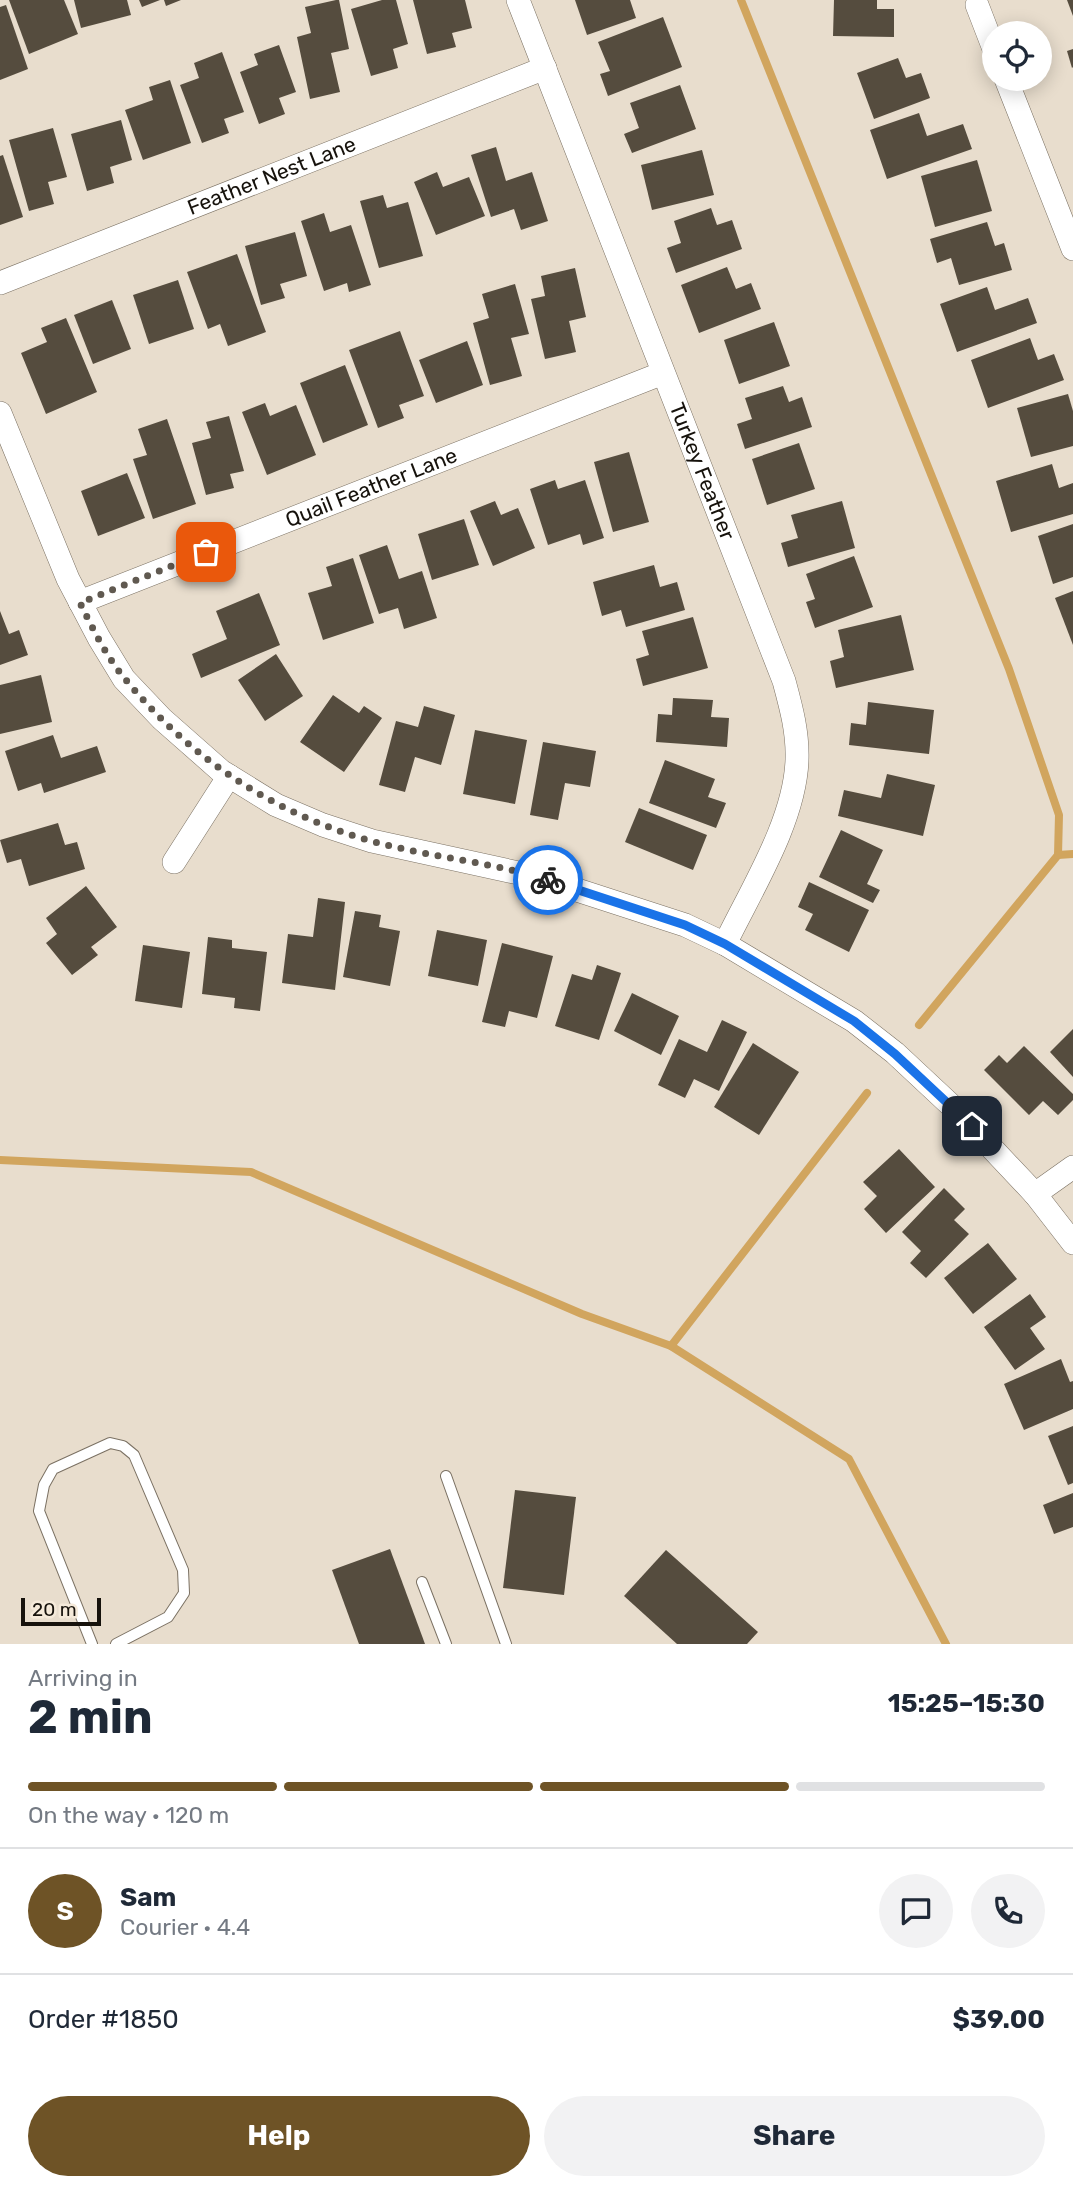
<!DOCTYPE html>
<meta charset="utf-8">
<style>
body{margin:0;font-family:Rubik,sans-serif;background:#f2f2f3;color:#1f2937;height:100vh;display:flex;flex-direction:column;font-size:26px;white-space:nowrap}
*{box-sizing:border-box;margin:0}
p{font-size:23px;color:#747a83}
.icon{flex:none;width:38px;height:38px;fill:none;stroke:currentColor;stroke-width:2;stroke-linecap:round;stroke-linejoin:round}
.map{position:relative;height:1644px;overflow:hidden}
.sheet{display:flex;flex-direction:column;background:#fff;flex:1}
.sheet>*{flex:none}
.buttons{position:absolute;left:982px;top:21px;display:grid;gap:14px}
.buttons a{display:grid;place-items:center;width:70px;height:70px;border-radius:50%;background:#fff;box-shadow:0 4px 18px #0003;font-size:35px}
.scale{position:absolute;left:21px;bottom:18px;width:80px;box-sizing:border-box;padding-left:7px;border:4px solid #16120c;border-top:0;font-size:19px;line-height:24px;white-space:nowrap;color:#16120c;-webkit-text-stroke:5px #f5eada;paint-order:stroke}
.pin{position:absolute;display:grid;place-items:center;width:60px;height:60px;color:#fff;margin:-30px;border-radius:14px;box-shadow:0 4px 10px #0006}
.courier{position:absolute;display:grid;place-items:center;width:70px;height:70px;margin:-35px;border:5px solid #1a73e8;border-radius:50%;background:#fff;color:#222;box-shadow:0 2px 9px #0007}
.summary em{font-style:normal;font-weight:700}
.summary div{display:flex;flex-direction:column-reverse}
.summary{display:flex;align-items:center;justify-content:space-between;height:119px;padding:0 28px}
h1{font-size:46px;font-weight:700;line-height:52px}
.bar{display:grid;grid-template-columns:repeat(4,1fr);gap:10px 7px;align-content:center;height:84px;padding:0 28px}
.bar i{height:9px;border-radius:5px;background:#e0e1e3}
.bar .on{background:#6e5326}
.bar p{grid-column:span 4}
.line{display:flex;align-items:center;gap:18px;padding:0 28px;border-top:2px solid #e0e1e3}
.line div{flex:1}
.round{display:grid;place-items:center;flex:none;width:74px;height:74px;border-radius:37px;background:#f2f2f3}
.action{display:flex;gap:14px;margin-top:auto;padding:14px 28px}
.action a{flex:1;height:80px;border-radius:42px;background:#6e5326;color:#fff;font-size:28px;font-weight:700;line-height:80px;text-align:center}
.action a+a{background:#f2f2f3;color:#1f2937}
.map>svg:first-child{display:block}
</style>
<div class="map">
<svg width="1073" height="1644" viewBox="0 0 1073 1644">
<rect width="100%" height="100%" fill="#e8ddcd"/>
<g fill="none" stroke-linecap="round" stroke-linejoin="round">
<g stroke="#d1a55e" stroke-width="8">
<path d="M741,0L1009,669L1059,815L1058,855L919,1025"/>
<path d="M1058,855L1073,854"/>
<path d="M0,1160L251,1172L582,1314L671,1346L849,1459L946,1644"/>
<path d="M671,1346L867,1093"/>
</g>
</g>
<g fill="#554c3e">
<path d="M9,0H64L78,34L29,54Z"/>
<path d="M74,0H127L131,15L81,28Z"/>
<path d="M139,0H160L142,7Z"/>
<path d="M164,0H181L166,6Z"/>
<path d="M336,0H339L349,49L331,53L340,92L310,99L297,37L311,33L305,7Z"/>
<path d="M382,0H396L408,44L393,49L398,68L371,76L351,9Z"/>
<path d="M413,0H465L472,28L452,33L456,47L427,54Z"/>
<path d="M575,0H630L636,18L587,35Z"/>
<path d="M834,0H877V9H894V37L833,36Z"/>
<path d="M1067,0H1073V16Z"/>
<path d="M6,5L28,69L0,80V7Z"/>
<path d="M663,17L682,67L608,96L600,74L610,71L598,42Z"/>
<path d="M279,45L296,92L279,98L285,114L259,124L240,72L258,65L254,54Z"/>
<path d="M1073,49V67L1072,68L1067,51Z"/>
<path d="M222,52L244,112L224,119L229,133L202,143L180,85L199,78L194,63Z"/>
<path d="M898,58L906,78L921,73L930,98L874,119L857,73Z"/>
<path d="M170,80L191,143L143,160L125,110L153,100L149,87Z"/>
<path d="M680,85L696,129L632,153L624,134L639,128L630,103Z"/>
<path d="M919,113L927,136L963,124L972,149L887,179L870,130Z"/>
<path d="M121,120L132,160L110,167L114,183L87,191L71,134Z"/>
<path d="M53,128L67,177L48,182L54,204L29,211L9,140Z"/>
<path d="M496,147L506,181L532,172L548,221L521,230L514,209L491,217L471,155Z"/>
<path d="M702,150L714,195L652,210L641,165Z"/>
<path d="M3,155L23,217L0,225V156Z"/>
<path d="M977,160L992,211L935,227L921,176Z"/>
<path d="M437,172L443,187L469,177L485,216L436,235L414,182Z"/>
<path d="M383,195L387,208L408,202L423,256L379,268L360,201Z"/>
<path d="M711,208L717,225L732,220L742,249L676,273L667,248L681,243L674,221Z"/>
<path d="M324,213L330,232L351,225L371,285L349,292L347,283L324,291L301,221Z"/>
<path d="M987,222L995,246L1004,243L1012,270L959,285L951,258L937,263L930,239Z"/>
<path d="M295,232L307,276L280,284L285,298L261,305L245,246Z"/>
<path d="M237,254L266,332L228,346L220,324L208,329L187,272Z"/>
<path d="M727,267L736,289L751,283L761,309L699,333L681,285Z"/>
<path d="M575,268L586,317L569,321L576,352L545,359L531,299L545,296L541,276Z"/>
<path d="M178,280L194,329L149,344L133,295Z"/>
<path d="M515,284L529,334L511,338L522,376L490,385L473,323L489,318L482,294Z"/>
<path d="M987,287L995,310L1028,298L1037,323L957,352L940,304Z"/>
<path d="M112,300L131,349L93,364L74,315Z"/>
<path d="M66,318L97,392L46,414L21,353L47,342L41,328Z"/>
<path d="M774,322L790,366L739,384L724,340Z"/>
<path d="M400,331L424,396L399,405L404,418L378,428L349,350Z"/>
<path d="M1030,338L1038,360L1054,354L1064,380L988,408L971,360Z"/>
<path d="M467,341L483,385L436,403L419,360Z"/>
<path d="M345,365L368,425L323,443L300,383Z"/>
<path d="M783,386L789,402L802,397L812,427L745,449L737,424L752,419L745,398Z"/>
<path d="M1068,394L1073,411V446L1031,457L1017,408Z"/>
<path d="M265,403L270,416L296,405L316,455L267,475L242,412Z"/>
<path d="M229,416L244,471L230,474L234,488L206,495L192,443L211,438L206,422Z"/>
<path d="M167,419L196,504L153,519L133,459L147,455L138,429Z"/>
<path d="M799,443L815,489L767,505L752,459Z"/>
<path d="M629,452L649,522L613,532L594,462Z"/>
<path d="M1052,464L1059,488L1073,483V514L1011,532L996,481Z"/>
<path d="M127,473L145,518L98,536L81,491Z"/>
<path d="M555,480L558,489L585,480L604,538L583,545L580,534L548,545L530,489Z"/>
<path d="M495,501L501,515L518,508L535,548L493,566L470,511Z"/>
<path d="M842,501L855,548L788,567L781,543L798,538L791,515Z"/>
<path d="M464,519L479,565L432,580L418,534Z"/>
<path d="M1073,524V577L1053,584L1038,536Z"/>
<path d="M387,545L399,579L422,571L437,618L404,629L398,608L379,614L359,555Z"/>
<path d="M854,556L873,607L815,628L806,602L815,599L806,574Z"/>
<path d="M353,558L374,623L323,640L308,593L332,586L326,567Z"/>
<path d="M654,565L660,587L677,582L685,610L626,627L621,610L602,616L593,582Z"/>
<path d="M1073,591V645L1055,598Z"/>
<path d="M259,593L280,645L201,678L192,654L227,639L216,611Z"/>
<path d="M0,611L9,634L19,630L28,655L0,665Z"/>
<path d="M901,615L914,670L836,688L830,661L844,657L838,630Z"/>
<path d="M693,617L708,668L643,686L636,659L649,655L642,631Z"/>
<path d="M276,654L303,696L265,721L238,680Z"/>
<path d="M41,675L52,722L0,734V685Z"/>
<path d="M333,695L359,713L364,706L382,718L344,772L300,742Z"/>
<path d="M673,698L713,700L711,717L729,718L727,747L656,742L658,714L672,715Z"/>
<path d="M868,702L934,710L929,754L849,745L851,723L866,725Z"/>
<path d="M424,706L455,715L441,765L415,757L405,792L379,785L396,721L418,727Z"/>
<path d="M475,730L527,740L515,804L463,794Z"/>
<path d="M53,735L61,758L97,746L106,772L44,793L41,783L18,791L5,751Z"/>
<path d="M543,742L596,751L590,787L565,783L558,820L530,815Z"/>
<path d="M665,760L715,779L708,797L726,803L716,828L649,803Z"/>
<path d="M887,774L935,785L923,836L838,816L844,790L881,798Z"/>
<path d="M639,808L707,835L693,870L625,842Z"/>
<path d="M58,823L65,845L77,842L85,869L29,886L21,859L7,863L0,840Z"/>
<path d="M841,830L883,850L867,884L880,890L873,903L819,877Z"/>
<path d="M809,882L869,910L849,952L805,930L813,914L798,907Z"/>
<path d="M86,886L117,927L91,947L98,955L72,975L46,943L57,934L46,918Z"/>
<path d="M318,898L345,902L335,990L282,983L288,934L313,937Z"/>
<path d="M355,911L381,915L379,927L400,931L390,986L343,977Z"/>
<path d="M437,930L487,940L478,986L428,976Z"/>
<path d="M208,937L232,940V948L267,952L260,1011L234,1008L235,998L202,994Z"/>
<path d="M502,943L553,956L537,1018L509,1011L505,1027L482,1022Z"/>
<path d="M143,945L190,952L182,1008L135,1001Z"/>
<path d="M597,965L621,973L599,1040L555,1026L572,974L592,980Z"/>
<path d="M632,993L679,1016L661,1055L614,1031Z"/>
<path d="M722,1020L747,1032L719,1091L694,1079L685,1098L658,1085L679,1039L707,1052Z"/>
<path d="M1073,1029V1077L1050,1052Z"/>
<path d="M753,1043L799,1072L759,1135L714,1107Z"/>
<path d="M1024,1046L1073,1094V1100L1058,1115L1043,1101L1029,1115L984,1070L999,1055L1007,1063Z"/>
<path d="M899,1149L935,1187L886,1233L864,1209L877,1196L863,1182Z"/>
<path d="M944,1188L965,1209L954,1220L969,1234L926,1278L910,1263L921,1251L902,1232Z"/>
<path d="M988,1243L1017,1279L973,1314L944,1278Z"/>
<path d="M1030,1294L1046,1317L1030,1328L1045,1349L1015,1370L984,1327Z"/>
<path d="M1061,1359L1070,1382L1073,1381V1409L1024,1430L1004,1384Z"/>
<path d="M1073,1426V1483L1068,1485L1048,1436Z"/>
<path d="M515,1490L576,1497L564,1595L503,1588Z"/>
<path d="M1073,1493V1527L1054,1534L1043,1505Z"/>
<path d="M390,1549L425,1644H359L332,1570Z"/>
<path d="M666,1550L758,1632L747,1644H677L624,1596Z"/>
</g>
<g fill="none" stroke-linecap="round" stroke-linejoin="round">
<g stroke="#7b7163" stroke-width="12">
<g id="service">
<path d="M446,1476L506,1644"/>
<path d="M422,1582L446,1644"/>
<path d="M92,1644L39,1511L44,1485L53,1469L110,1443L123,1446L134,1455L183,1570L184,1593L168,1617L116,1644"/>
</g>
</g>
<g stroke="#7b7163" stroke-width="24">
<g id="minor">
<path id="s1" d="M518,0L784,681C791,707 798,732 797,760C795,821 751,890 725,944"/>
<path d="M977,5L994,49"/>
<path d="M1006,79L1073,249"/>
<path id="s2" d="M0,283L545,68"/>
<path d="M0,413L68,579L99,638L124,679L162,719L221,771L276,805L323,825L372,841L537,877L685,925L725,944L854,1021L895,1053L956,1110L1035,1194L1073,1243"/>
<path id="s3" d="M80,602L663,373"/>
<path d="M174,862L229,776"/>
<path d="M1035,1194L1073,1167"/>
</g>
</g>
<use href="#service" stroke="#fff" stroke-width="10"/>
<use href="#minor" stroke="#fff" stroke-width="23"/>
</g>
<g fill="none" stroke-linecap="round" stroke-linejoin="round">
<path stroke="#605950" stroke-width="7" stroke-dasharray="0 12.6" d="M206,552L80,603C93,629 107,658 126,680C191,759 273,813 371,841C429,857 491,862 548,880"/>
<path stroke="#1a73e8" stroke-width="9" d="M548,880L685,925L725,944L854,1021L895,1054L972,1126"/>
</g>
<g text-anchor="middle" stroke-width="7" stroke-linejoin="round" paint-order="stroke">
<g font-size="21" fill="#16120c" stroke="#f5eada">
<text dy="7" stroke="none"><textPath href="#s2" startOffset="292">Feather Nest Lane</textPath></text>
<text dy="7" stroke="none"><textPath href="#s1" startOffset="506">Turkey Feather</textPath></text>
<text dy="7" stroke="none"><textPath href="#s3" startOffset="313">Quail Feather Lane</textPath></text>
</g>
</g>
</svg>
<div class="buttons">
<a><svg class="icon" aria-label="locate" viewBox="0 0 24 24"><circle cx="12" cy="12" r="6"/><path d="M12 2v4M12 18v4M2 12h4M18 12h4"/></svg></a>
</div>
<div class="scale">20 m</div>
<div class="pin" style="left:206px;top:552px;background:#ea580c"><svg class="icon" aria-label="bag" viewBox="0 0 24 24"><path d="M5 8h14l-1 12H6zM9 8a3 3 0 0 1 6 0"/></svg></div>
<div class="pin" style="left:972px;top:1126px;background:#1f2937"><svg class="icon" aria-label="home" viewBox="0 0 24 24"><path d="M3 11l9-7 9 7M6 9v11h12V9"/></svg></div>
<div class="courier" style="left:548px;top:880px"><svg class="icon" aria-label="bike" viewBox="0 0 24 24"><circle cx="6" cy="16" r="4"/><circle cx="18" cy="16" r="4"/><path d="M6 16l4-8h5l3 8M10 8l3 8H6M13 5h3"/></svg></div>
</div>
<section class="sheet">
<div class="summary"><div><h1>2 min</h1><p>Arriving in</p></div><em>15:25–15:30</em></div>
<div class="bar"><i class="on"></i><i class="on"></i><i class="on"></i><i></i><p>On the way · 120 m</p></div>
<div class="line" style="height:126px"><b class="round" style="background:#6e5326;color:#fff">S</b><div><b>Sam</b><p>Courier · 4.4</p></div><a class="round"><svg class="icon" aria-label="chat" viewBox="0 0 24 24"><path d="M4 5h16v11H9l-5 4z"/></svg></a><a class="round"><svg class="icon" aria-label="phone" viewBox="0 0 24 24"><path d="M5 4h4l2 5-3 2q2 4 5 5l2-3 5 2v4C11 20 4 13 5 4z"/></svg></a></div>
<div class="line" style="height:91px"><div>Order #1850</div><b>$39.00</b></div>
<div class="action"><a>Help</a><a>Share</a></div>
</section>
